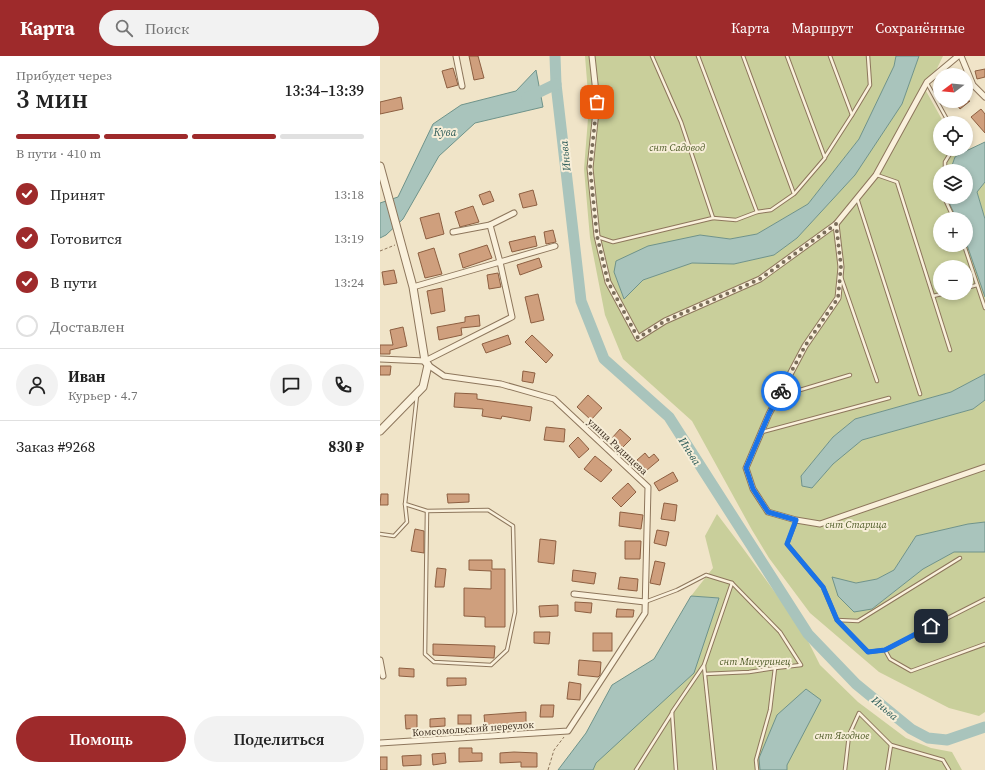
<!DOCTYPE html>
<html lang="ru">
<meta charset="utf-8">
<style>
body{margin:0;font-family:"Source Serif 4",serif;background:#f2f2f2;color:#222;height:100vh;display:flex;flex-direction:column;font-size:15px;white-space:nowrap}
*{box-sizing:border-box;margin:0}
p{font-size:13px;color:#767676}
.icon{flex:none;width:22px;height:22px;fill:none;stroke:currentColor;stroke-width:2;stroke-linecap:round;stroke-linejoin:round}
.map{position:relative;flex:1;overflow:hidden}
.panel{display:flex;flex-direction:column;background:#fff;width:380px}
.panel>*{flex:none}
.needle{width:26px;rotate:254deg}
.buttons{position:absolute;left:553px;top:12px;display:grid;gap:8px}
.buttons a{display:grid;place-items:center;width:40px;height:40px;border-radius:50%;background:#fff;box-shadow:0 2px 6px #0003;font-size:20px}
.pin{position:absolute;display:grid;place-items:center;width:34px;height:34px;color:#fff;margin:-17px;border-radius:8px;box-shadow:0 2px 6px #0006}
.courier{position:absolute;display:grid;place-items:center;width:40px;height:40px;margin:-20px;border:3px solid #1a73e8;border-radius:50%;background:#fff;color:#222;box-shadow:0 1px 5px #0007}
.headline em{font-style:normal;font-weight:600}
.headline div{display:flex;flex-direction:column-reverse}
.headline{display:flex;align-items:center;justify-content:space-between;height:68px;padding:0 16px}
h1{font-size:26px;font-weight:600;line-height:30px}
.bar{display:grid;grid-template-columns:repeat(4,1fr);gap:6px 4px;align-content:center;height:48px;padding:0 16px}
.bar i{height:5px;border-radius:3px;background:#e0e0e0}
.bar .on{background:#9e2a2b}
.bar p{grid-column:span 4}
.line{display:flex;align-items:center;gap:10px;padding:0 16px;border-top:1px solid #e0e0e0}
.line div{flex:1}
.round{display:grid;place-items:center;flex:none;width:42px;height:42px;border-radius:21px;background:#f2f2f2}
ol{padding:0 16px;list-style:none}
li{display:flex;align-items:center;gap:12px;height:44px}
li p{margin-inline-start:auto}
li .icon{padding:4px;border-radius:50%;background:#9e2a2b;color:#fff;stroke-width:4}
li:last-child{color:#767676}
li i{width:22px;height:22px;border:2px solid #e0e0e0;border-radius:50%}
.action{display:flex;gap:8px;margin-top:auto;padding:8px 16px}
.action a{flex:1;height:46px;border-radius:24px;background:#9e2a2b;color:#fff;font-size:16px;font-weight:600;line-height:46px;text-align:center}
.action a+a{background:#f2f2f2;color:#222}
header{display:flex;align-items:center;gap:24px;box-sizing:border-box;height:56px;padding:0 20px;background:#9e2a2b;color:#fff}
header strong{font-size:19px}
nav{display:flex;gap:22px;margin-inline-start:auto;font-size:14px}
.search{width:280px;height:36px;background:#f2f2f2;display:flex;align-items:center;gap:10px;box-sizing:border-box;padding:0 14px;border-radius:22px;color:#767676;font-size:15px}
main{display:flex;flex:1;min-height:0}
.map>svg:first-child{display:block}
</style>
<header>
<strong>Карта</strong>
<div class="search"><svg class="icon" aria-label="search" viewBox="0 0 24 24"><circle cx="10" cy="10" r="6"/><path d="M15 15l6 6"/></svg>Поиск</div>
<nav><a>Карта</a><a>Маршрут</a><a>Сохранённые</a></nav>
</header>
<main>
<section class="panel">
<div class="headline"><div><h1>3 мин</h1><p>Прибудет через</p></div><em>13:34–13:39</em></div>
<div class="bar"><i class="on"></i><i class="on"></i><i class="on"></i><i></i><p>В пути · 410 m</p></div>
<ol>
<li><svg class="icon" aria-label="check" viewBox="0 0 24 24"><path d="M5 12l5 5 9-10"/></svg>Принят<p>13:18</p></li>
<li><svg class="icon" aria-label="check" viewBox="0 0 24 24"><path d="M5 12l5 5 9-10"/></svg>Готовится<p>13:19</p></li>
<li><svg class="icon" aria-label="check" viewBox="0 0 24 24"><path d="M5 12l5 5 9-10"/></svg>В пути<p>13:24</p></li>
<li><i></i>Доставлен</li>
</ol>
<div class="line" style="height:72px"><a class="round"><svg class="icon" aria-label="person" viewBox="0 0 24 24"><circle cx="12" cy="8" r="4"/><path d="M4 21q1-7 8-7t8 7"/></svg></a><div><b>Иван</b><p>Курьер · 4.7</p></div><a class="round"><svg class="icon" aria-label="chat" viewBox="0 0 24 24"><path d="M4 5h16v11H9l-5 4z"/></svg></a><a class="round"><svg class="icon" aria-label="phone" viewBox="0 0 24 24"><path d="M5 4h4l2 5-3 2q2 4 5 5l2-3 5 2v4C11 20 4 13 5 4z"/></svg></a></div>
<div class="line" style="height:52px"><div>Заказ #9268</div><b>830 ₽</b></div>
<div class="action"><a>Помощь</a><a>Поделиться</a></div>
</section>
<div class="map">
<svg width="605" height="714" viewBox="0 0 605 714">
<rect width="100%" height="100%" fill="#f0e4c8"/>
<g fill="#c9cf9b" fill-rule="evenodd">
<path d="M205,0H516L514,10L479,83L428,148L377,178L350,183L320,179L234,216L244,243L263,224L312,207L354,208L394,199L417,182L475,119L522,48L539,0H563L546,35L564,67H560V93H579L581,97L575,101L570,115H560V141H569L570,149L577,163H560V189H586V186L605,241V318L571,336L475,363L453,381L421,420L422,430L432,432L453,408L482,384L593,353L605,344V466L588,468L536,480L514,514L497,523L476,527L452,522L492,553L543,513L574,496H605V656L599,660L569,652L499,616L430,557L389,502L372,474L312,365L243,303L225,259L210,182L204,113L209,50ZM560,211H586V237H560Z"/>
<path d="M605,126V163L597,136Z"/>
<path d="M337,458L362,491L413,561L427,583L440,609L478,646L526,682L551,692L572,696L582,714H407V709L380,702V714H213L216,707L339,542L311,540L333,512L325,480Z"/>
</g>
<g fill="#a9c4bc" stroke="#6f938a">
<path d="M516,0H539L522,48L475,119L417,182L394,199L354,208L312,207L263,224L244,243L234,216L236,205L268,190L320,179L350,183L377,178L428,148L479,83L514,10Z"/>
<path d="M156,14L163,51L95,67L59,100L23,163L6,179L0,182V147L18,141L53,68L81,49L136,35Z"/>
<path d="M605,86V126L597,136L605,163V241L586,186V163H577L570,149L569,141H586V115H570L575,101L586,95Z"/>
<path d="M605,318V344L593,353L482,384L453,408L432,432L422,430L421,420L453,381L475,363L571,336Z"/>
<path d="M605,466V496H574L543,513L492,553L474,556L458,540L452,521L476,527L497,523L514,514L536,480L588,468Z"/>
<path d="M311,540L339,542L314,617L216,707L213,714H178L206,677L232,629L274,603Z"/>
<path d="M426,633L441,644L407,709V714H380L379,702L397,659Z"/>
</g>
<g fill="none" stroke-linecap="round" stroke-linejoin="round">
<g stroke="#a9c4bc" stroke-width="11">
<path d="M175,0L176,28L201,245L224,303L289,361L428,578L476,628L531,673L548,682L567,684L605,671"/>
<path d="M147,42L176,28"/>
</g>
</g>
<g fill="#cf9f7d" stroke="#8d5f41">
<path d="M89,0H98L104,22L94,24Z"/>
<path d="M73,12L78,29L67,32L62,15Z"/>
<path d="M605,13V21L597,23L595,15Z"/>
<path d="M21,41L23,53L0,58V46Z"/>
<path d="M574,45H590L580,53Z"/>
<path d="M601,53L605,58V77L591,61Z"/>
<path d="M153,134L157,149L143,152L139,138Z"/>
<path d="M110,135L114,145L103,149L99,139Z"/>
<path d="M93,150L99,166L80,171L75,156Z"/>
<path d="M59,157L64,178L46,183L40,162Z"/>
<path d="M173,174L176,186L166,188L164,176Z"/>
<path d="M155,180L157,190L132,196L129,186Z"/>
<path d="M107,189L112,202L83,212L79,198Z"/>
<path d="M54,192L62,218L45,222L38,197Z"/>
<path d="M159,202L162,211L140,219L137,209Z"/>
<path d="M14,214L17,227L4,229L2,216Z"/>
<path d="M118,217L121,231L109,233L107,219Z"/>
<path d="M62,232L65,255L51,258L47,235Z"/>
<path d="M158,238L164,264L151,267L145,241Z"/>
<path d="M99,259L100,270L81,272L82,279L59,284L57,271L85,266V261Z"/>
<path d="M23,271L27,290L10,294V298H0V289H13L10,274Z"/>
<path d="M128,279L131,288L106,297L102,288Z"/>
<path d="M152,279L173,299L166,307L145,286Z"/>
<path d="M0,310H11L10,319H0Z"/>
<path d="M143,315L155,317L153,327L142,325Z"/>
<path d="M75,337L97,338V343L152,351L150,365L122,360L121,363L102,360L103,353L74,351Z"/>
<path d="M208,339L222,352L211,364L197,351Z"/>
<path d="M166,371L185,373L184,386L164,384Z"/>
<path d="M240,373L251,383L242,392L232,382Z"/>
<path d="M198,381L209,393L199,402L189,390Z"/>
<path d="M265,397L269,402L274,398L279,404L267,414L257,404Z"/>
<path d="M215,400L232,414L221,426L204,413Z"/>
<path d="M293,416L298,425L279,435L274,427Z"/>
<path d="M248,427L256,436L241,451L232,442Z"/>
<path d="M1,438H8V449H0Z"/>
<path d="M67,438H89V446L68,447Z"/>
<path d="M284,447L297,449L295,465L281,463Z"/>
<path d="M240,456L263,459L261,473L239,470Z"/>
<path d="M35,473L44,475V497L31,495Z"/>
<path d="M277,474L289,476L286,490L274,487Z"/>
<path d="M160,483L176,485L174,508L158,506Z"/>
<path d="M245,485H261L260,503H245Z"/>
<path d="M89,504H112V513H125V571H105V561L84,560V532L111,533V515L89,514Z"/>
<path d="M275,505L285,507L280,529L270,527Z"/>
<path d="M57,512L66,513L64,531H55Z"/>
<path d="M193,514L216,517L214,528L192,525Z"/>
<path d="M240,521L258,523L257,535L238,533Z"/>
<path d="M195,546L212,547L211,557L195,555Z"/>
<path d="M178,549V560L160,561L159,550Z"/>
<path d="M237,553L254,554L253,561H236Z"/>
<path d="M154,576H170L169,588L154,587Z"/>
<rect x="213" y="577" width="19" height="18"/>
<path d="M53,588L115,590L114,602L53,599Z"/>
<path d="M199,604L221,606L220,619L218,621L198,619Z"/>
<path d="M19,612L34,613V621L19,620Z"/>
<path d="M67,622H86V629L67,630Z"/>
<path d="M189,626L201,628L200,644L187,643Z"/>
<path d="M161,649H174L173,661H160Z"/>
<path d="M146,656V667L105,669L104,659Z"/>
<path d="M25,659H37V672L26,673Z"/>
<rect x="78" y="659" width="13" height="9"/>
<path d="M65,662V670L50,671V663Z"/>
<path d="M79,692H92V697H102V705L79,706Z"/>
<path d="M134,696L157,697V711H141V706L120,707V697Z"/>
<path d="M65,697L66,707L53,709L52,698Z"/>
<path d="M41,699V709L23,710L22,700Z"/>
<rect x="0" y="701" width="7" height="13"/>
</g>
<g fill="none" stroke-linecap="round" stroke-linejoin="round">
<g stroke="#8d765c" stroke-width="4.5">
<g id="service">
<path d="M318,0L377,156L356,164L333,162"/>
<path d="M363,0L414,138L391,154L377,156"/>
<path d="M407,0L445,102L415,137"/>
<path d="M547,27L569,67"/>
<path d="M472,59L490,29L488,0"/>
<path d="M445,101L472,59L450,0"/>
<path d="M565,115V106L573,93"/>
<path d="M497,119L517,126L570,294"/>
<path d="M564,141L574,163"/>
<path d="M477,142L540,338"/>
<path d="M218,181L233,186L333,162L301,66L272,0"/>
<path d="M584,189L605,252"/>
<path d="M461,221L497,325"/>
<path d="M586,232L597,229"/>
<path d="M553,240L566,237"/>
<path d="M37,339L25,448L47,455L108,454L133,470L135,556L127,594L111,609L54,606L45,598L47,455"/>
<path d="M400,340L470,319"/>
<path d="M382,376L509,342"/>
<path d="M416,465L407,488L443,531L457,564L488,596L505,594L605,543"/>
<path d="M0,478L14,480L27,466L25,448"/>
<path d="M265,546L297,534L326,519L352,527L400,576L421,609L395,612"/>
<path d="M457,564L478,565L580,502"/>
<path d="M505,594L510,603L531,615L605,588"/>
<path d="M324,610L335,714"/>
<path d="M325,618L369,616L395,612L390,654L376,704L377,714"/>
<path d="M256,714L292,657"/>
<path d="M296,714L292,656L324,609L352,527"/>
<path d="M465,714L469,679L479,657L511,689L563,704L569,714"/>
<path d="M507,714L511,689"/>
</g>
</g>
<g stroke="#8d765c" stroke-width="7">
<g id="minor">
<path d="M76,0L82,30"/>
<path d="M212,0L217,46L210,112L217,180L228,226L258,282L285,265L380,223L456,168L496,119L547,26L578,0"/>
<path d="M581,0L593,29L605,41"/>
<path d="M456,168L461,211L458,242L425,290L389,358L366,412L373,433L388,456L416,464L440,468L605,411"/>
<path d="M110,169L120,206L175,190"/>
<path d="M73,176L110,169L134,157"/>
<path d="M0,303L45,305L132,261L120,206L33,231"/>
<path d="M194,538L265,546"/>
<path d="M0,604L3,620"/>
<path d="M0,687L188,675L265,557L268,431L174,343L121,328L64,320L48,309"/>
</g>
</g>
<g stroke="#8d765c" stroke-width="9">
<path id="tertiary" d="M0,110L33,231L45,305L48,309L43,331L0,375"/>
</g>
<g stroke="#8d765c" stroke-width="1" stroke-dasharray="3 2" stroke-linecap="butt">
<path d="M0,195L15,189"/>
<path d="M168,714L174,694L184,681"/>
</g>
<use href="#service" stroke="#faf1dc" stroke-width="2.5"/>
<use href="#minor" stroke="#faf1dc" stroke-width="5"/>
<use href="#tertiary" stroke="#faf1dc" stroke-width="7"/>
</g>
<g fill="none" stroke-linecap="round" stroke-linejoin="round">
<path stroke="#7c6e5b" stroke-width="4" stroke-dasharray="0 7.2" d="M217,46L210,112L217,180L228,226L258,282L285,265L380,223L456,168L461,210L458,242L425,290L401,335"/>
<path stroke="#1a73e8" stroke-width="5" d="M401,335L389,358L366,412L373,433L388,456L416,464L407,488L443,531L457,564L488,596L505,594L551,570"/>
</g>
<g text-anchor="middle" stroke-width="4" stroke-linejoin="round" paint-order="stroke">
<g font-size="10" font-style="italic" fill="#4d5a26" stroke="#f7eed8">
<text x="297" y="95">снт Садовод</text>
<text x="476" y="472">снт Старица</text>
<text x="375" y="609">снт Мичуринец</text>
<text x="462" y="683">снт Ягодное</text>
</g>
<g font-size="10" fill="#3d2e20" stroke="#f7eed8">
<text transform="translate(238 390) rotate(43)" y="4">улица Радищева</text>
<text transform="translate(93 672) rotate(-4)" y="4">Комсомольский переулок</text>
</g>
<g font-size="11" font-style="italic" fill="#2f5d5a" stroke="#f7eed8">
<text x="65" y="80">Кува</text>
<text transform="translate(185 100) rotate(-96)" y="4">Иньва</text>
<text transform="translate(310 395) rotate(57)" y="4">Иньва</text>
<text transform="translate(505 652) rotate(40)" y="4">Иньва</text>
</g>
</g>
</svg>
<div class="buttons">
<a><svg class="needle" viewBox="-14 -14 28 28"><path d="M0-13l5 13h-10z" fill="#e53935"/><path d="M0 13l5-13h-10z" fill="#767676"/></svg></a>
<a><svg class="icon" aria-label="locate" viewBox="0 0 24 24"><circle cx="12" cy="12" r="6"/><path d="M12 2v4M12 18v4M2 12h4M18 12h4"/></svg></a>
<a><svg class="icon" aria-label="layers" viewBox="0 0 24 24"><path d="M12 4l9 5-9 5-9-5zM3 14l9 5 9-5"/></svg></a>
<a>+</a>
<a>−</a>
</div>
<div class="pin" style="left:217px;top:46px;background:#ea580c"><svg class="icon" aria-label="bag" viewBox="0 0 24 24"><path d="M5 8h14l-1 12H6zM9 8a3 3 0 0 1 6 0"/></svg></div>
<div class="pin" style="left:551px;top:570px;background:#1f2937"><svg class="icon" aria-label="home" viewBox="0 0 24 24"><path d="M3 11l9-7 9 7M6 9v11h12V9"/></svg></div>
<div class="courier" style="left:401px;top:335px"><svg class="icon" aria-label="bike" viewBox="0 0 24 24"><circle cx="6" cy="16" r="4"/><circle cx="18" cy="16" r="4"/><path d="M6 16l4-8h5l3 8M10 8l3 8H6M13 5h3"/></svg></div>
</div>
</main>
